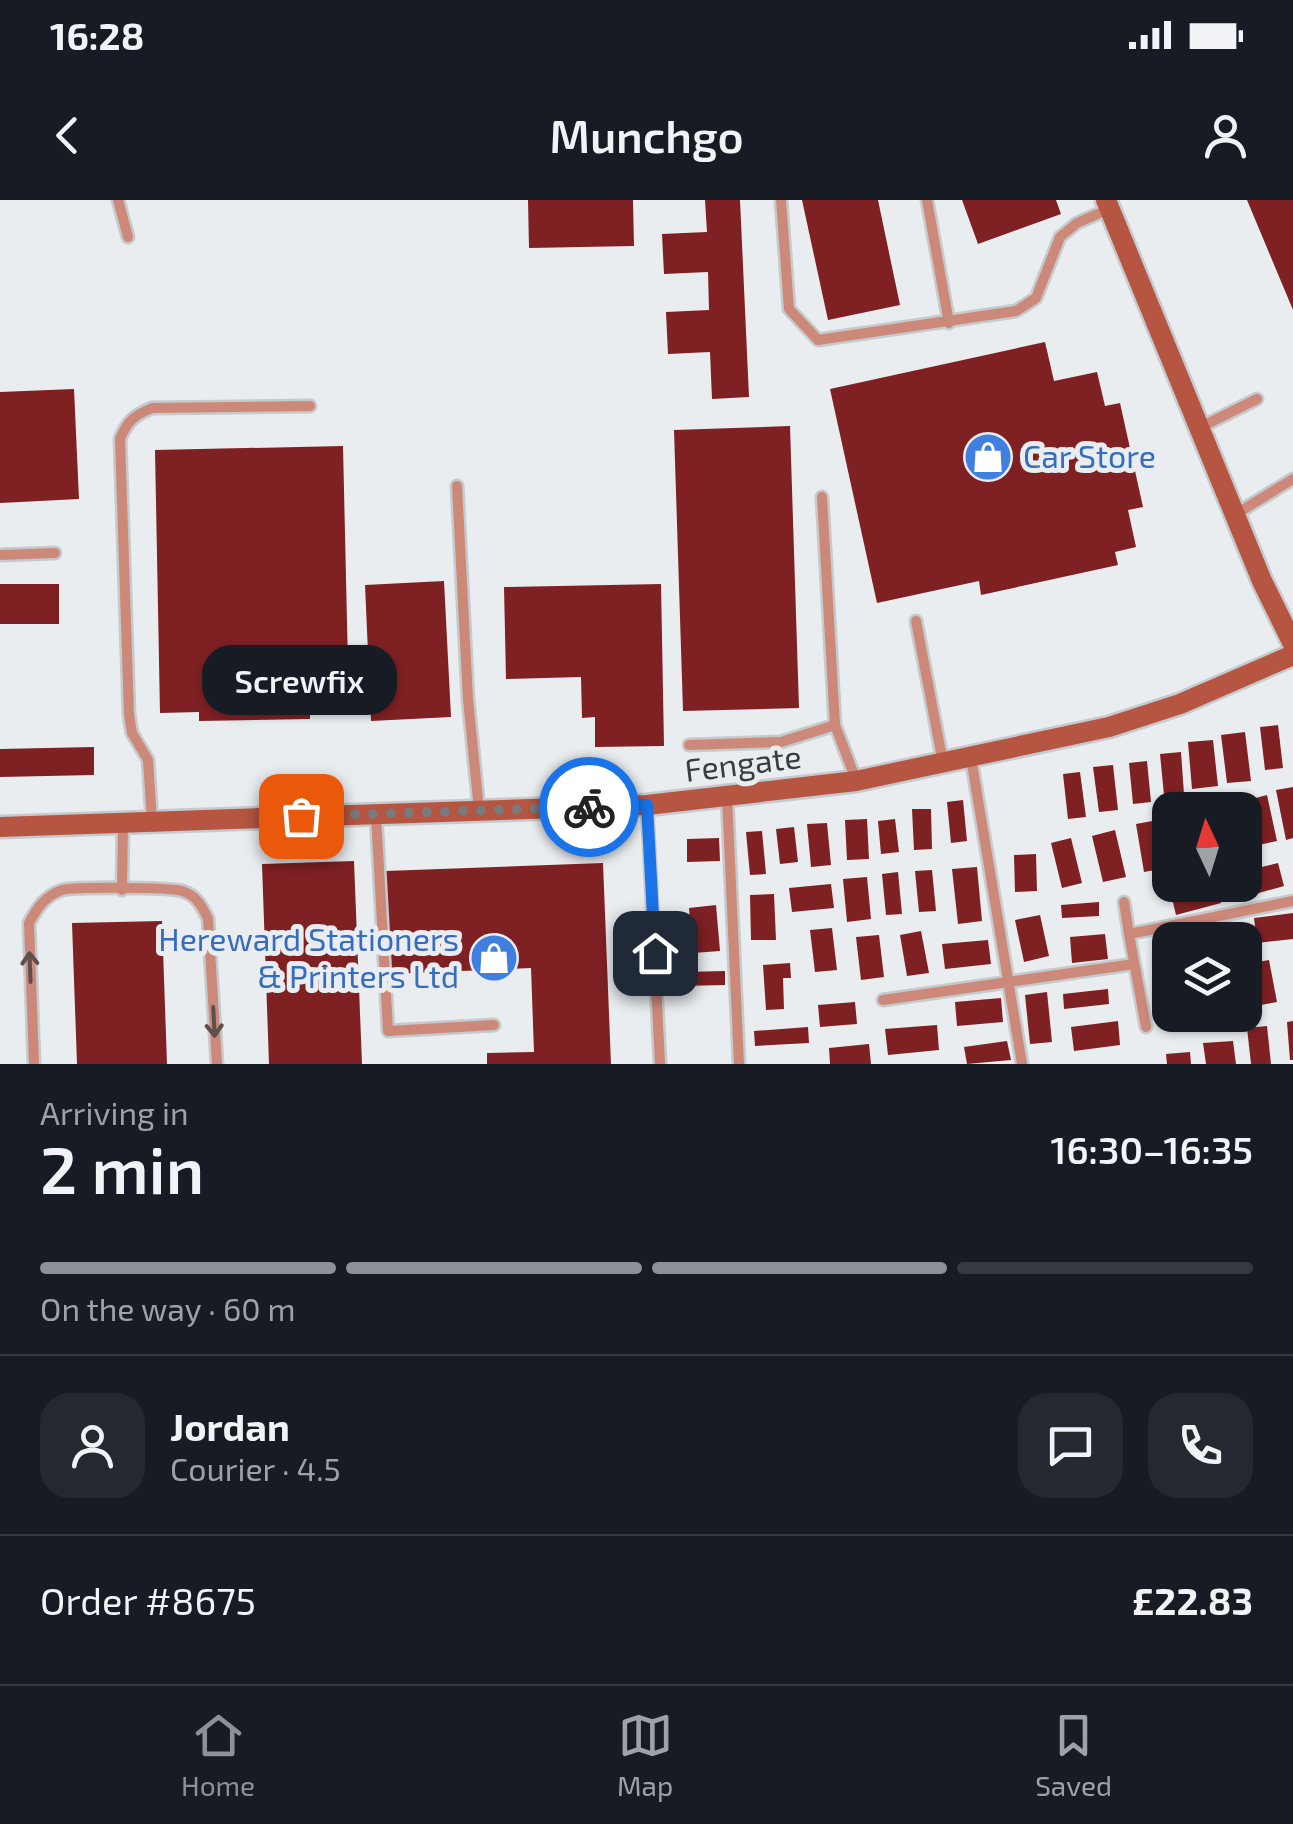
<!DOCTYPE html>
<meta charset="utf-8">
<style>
body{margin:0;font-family:"Exo 2",sans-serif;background:#242831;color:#f1f3f6;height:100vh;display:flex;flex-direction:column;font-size:38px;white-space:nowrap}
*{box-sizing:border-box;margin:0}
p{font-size:32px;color:#9ea1a6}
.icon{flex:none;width:55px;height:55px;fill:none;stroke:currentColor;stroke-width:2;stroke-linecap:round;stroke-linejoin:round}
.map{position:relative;height:864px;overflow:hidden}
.details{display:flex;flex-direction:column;background:#171b24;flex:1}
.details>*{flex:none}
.needle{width:65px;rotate:356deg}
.fabs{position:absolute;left:1152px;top:592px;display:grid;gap:20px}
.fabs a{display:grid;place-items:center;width:110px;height:110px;border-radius:20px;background:#171b24;box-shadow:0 2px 8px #0004;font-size:50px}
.pin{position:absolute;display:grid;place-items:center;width:85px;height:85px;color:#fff;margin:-42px;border-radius:20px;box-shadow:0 5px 15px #0006}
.courier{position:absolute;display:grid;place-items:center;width:100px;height:100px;margin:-50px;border:8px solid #1a73e8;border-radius:50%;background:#fff;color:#222;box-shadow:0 2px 12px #0007}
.bubble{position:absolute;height:70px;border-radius:30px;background:#171b24;box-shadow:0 2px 8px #0004;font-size:32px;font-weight:600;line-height:70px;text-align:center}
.summary em{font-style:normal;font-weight:600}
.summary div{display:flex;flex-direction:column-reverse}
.summary{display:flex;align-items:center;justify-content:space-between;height:170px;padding:0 40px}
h1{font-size:65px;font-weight:600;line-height:75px}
.bar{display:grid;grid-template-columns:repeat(4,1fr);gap:15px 10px;align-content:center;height:120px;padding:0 40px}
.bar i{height:12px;border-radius:8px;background:#363941}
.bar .selected{background:#8c9099}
.bar p{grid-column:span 4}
.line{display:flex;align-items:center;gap:25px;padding:0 40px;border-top:2px solid #363941}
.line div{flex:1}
.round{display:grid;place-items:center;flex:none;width:105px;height:105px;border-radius:30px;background:#242831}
.status{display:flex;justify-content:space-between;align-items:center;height:70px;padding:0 50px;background:#171b24;direction:ltr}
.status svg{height:28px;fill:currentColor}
header{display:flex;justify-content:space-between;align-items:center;height:130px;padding:0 40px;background:#171b24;font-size:45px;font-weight:600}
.tabs{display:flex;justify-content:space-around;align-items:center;height:140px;border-top:2px solid #363941;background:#171b24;font-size:28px;color:#9ea1a6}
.tabs a{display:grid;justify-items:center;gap:5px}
.tabs .selected{color:#8c9099}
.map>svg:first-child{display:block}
</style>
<div class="status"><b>16:28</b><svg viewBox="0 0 49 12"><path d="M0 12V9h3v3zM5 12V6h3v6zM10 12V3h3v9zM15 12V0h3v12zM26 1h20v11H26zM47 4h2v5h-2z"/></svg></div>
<header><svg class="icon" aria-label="back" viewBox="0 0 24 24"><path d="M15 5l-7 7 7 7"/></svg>Munchgo<svg class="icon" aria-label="person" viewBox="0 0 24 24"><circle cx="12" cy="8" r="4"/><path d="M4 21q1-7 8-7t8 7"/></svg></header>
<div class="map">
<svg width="1293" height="864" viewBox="0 0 1293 864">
<rect width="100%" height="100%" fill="#e9edf0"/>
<g fill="#7f2023">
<path d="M528,0H633L634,46L529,48Z"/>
<path d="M705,0H740L749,197L712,199L710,152L668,154L666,112L709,110L708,72L664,74L662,34L707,32Z"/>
<path d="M802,0H878L900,105L828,120Z"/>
<path d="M962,0H1056L1061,14L978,44Z"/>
<path d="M1247,0H1293V110Z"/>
<path d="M1045,142L1054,181L1097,172L1105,206L1120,203L1143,307L1128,310L1136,347L1115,352L1118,365L981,395L979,381L877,403L830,189Z"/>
<path d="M74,189L79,299L0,303V192Z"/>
<path d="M790,226L799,508L683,511L674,230Z"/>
<path d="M343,246L349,509H310V519L199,521V512L160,513L155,250Z"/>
<path d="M444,381L451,517L371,521L365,385Z"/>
<rect x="0" y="384" width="59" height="40"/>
<path d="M661,384L664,546L595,547V517L582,518L581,477L506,479L504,387Z"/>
<path d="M1278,525L1283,568L1265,570L1260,527Z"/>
<path d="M1245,532L1251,581L1227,583L1221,535Z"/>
<path d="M1213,540L1218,586L1192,589L1188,542Z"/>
<path d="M94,547V575L0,577V549Z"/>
<path d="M1181,552L1184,594L1164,595L1160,554Z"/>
<path d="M1147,561L1151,602L1133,604L1129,563Z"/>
<path d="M1113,565L1118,610L1099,612L1093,567Z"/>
<path d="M1080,572L1086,617L1068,619L1063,574Z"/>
<path d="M1293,587V638L1286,640L1276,590Z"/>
<path d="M1267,595L1277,641L1259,645L1248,600Z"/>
<path d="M963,600L967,641L951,643L947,602Z"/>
<path d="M912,609H931L932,649L914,650Z"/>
<path d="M867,619L869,659L847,660L845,620Z"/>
<path d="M895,619L899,652L881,654L878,621Z"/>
<path d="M1158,620L1166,668L1144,672L1136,624Z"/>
<path d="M827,623L831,665L811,667L807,624Z"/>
<path d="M794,627L798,662L780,664L776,629Z"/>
<path d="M1115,630L1126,677L1103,682L1092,636Z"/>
<path d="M762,631L766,674L750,675L746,632Z"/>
<path d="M719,638L720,661L687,662V639Z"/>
<path d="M1071,638L1082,683L1062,688L1051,643Z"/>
<path d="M1036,654L1037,691L1015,692L1014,655Z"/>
<path d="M354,661L362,864H269L262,664Z"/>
<path d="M603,663L611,864H487V853L534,852L531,768L389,774L385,671Z"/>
<path d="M1278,663L1284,686L1241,698L1237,685H1245V671Z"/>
<path d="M977,667L982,721L958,724L952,669Z"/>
<path d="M932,670L936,711L919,712L915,671Z"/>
<path d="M898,672L902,714L886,715L882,674Z"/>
<path d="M867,677L871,719L847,722L843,679Z"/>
<path d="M831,684L834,708L792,712L789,688Z"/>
<path d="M1188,685H1216L1221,703L1176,715L1170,690Z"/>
<path d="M774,694L776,740H751L750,695Z"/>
<path d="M1099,702V716L1062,718L1061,705Z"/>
<path d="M716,705L720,751L693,753L689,708Z"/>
<path d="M1293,713V739L1257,743L1254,718Z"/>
<path d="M1040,715L1049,756L1024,762L1015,720Z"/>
<path d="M162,721L167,864H77L72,723Z"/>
<path d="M1236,725L1238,740H1197L1196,730Z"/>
<path d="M832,728L837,770L815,772L810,730Z"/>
<path d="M921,731L929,773L907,776L900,735Z"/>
<path d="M1105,734L1108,759L1072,763L1070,737Z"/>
<path d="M879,735L884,777L861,780L856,737Z"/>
<path d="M988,740L991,764L945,769L942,744Z"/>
<path d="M1170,749V791L1159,792L1155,751Z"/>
<path d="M1269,760L1277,802L1255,806L1247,764Z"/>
<path d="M790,763L791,778H783L784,809L766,810L763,765Z"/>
<path d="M725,771V785L682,786V772Z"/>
<path d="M1108,789L1109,804L1064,809L1063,794Z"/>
<path d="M1047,792L1052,842L1030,844L1025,795Z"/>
<path d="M1001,798L1003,822L957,826L955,802Z"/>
<path d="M855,802L857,824L820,827L818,805Z"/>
<path d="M1118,821L1120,845L1074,851L1071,827Z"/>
<path d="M1293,821V860H1290L1287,822Z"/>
<path d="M937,825L939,850L888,855L885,829Z"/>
<path d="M1267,826L1271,864H1251L1247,828Z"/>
<path d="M808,827L809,843L755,846L754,831Z"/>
<path d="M1007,841L1011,860L967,864L964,847Z"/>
<path d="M1233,841L1236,864H1206L1203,843Z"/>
<path d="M869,844L871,864H830L829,848Z"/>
<path d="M1190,852L1191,864H1167L1166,854Z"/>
</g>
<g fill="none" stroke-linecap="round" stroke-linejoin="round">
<g stroke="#c6cacc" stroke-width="15">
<g id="lane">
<path d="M118,0L128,37"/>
<path d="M781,0L789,109L818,140L1016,111L1036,98L1060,37L1077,23L1109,9"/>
<path d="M927,0L949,123"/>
<path d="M1199,228L1257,199"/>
<path d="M457,286L468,499L479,610"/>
<path d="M822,297L835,525"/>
<path d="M1236,314L1293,279"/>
<path d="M0,355L55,353"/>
<path d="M916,421L943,563"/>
<path d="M689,545L781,542L835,525L856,580"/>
<path d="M971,558L1022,864"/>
<path d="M727,596L739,864"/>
<path d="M647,605L660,864"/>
<path d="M376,615L388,831L494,825"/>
<path d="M152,622L148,560L132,533L129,515L120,239C127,221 135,215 152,208L310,206"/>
<path d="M122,690L123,622"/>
<path d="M1124,702L1129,734"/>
<path d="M883,800L1134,764"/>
<path d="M1146,827L1129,734L1293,701"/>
<path d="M34,864L29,723C37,708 45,696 62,690C74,687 168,687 182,691C196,695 202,706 208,719L217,864"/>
</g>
</g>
<g stroke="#c6cacc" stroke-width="25">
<g id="secondary">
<path d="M1106,0L1262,381L1293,444"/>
<path d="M0,627L647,605L856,581L1109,527L1180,504L1293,455"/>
</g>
</g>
<use href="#lane" stroke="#cc897a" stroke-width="10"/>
<use href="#secondary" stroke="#b55542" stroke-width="20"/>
</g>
<defs><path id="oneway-shaft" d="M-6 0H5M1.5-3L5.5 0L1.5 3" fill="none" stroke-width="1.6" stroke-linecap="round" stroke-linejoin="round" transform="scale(2.5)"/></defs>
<g stroke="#5f4f4c">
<use href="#oneway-shaft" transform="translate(30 767) rotate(-92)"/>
<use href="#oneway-shaft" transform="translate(214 822) rotate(87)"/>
</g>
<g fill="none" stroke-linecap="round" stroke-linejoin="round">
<path stroke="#787a7c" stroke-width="10" stroke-dasharray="0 18" d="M301,616L589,607"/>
<path stroke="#1a73e8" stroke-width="12" d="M589,607L647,605L655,753"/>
</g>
<defs>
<g id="shop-disc" transform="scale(2.5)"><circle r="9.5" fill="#3f7fe0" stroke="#e9edf0"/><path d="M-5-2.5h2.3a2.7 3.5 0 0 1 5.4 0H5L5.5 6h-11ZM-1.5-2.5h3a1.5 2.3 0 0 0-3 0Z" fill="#fff"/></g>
</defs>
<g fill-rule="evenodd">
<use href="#shop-disc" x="988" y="257"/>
<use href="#shop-disc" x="494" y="758"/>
</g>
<g text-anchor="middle" stroke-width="10" stroke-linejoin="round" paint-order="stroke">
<g font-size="32" fill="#366cbe" stroke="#e9edf0" text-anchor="start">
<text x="1023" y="268">Car Store</text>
<text x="459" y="751" text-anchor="end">Hereward Stationers<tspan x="459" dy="37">&amp; Printers Ltd</tspan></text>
</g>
<g font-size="32" fill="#3b3c3d" stroke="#e9edf0">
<text transform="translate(743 564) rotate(-7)" y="11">Fengate</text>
</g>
</g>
</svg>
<div class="fabs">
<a><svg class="needle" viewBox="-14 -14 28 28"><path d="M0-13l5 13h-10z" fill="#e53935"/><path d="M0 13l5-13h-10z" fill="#9ea1a6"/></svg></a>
<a><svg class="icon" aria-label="layers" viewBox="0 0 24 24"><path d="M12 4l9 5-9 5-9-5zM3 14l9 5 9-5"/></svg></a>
</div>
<div class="pin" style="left:301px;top:616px;background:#ea580c"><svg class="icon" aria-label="bag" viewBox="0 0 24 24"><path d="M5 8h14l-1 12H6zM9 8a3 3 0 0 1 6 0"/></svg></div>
<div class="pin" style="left:655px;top:753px;background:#1f2937"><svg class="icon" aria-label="home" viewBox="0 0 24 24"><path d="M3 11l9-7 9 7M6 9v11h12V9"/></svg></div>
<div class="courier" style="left:589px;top:607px"><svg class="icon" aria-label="bike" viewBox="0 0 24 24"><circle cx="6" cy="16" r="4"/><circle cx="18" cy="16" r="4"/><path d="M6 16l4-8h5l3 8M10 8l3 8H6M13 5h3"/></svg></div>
<div class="bubble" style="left:202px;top:445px;width:195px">Screwfix</div>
</div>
<section class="details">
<div class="summary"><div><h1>2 min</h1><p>Arriving in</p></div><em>16:30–16:35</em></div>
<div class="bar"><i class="selected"></i><i class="selected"></i><i class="selected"></i><i></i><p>On the way · 60 m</p></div>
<div class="line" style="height:180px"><a class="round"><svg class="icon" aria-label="person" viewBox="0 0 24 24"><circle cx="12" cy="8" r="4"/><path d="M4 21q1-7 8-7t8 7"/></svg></a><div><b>Jordan</b><p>Courier · 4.5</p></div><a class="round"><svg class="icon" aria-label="chat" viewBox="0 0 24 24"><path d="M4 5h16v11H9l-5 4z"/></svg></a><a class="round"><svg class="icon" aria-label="phone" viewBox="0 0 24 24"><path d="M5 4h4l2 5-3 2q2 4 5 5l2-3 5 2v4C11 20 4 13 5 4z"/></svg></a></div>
<div class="line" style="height:130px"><div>Order #8675</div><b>£22.83</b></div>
</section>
<nav class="tabs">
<a class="selected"><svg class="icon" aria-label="home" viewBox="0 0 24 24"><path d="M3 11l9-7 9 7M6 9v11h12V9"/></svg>Home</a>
<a><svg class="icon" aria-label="map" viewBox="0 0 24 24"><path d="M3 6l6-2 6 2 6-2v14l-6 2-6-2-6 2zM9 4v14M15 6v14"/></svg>Map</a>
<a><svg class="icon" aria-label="saved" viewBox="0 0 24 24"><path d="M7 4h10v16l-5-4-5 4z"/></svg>Saved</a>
</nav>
